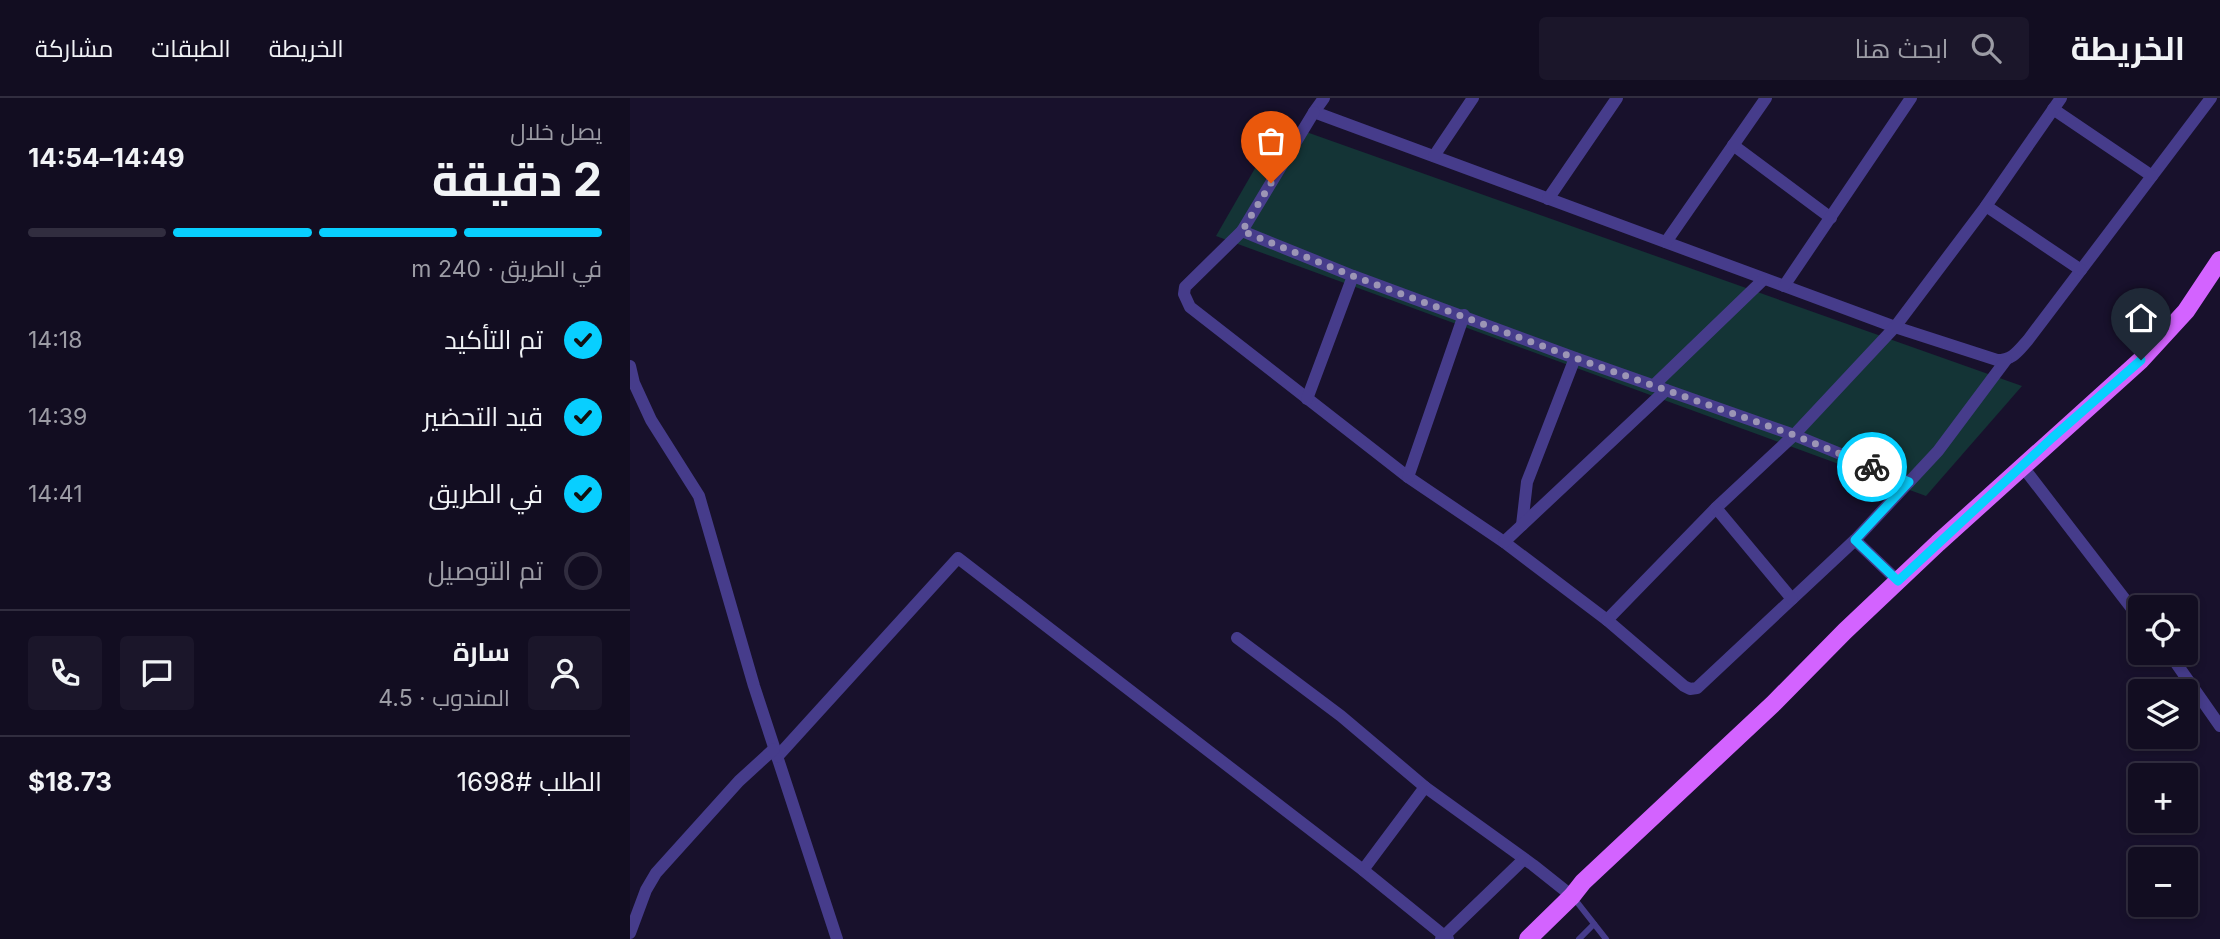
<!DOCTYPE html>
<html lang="ar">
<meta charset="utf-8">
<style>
body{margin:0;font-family:Inter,Cairo,sans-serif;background:#1b162a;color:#f1f3f6;direction:rtl;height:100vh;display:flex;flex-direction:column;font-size:26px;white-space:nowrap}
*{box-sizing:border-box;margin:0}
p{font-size:23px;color:#9c9ca5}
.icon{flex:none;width:38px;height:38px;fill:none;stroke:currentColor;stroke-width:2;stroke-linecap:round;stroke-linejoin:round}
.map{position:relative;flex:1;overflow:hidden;direction:ltr}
.panel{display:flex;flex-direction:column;background:#120d21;width:630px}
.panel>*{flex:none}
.fabs{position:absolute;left:1498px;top:497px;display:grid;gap:14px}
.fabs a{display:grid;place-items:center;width:70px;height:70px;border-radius:7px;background:#120d21;box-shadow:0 4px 10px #0003,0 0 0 2px #312d3f;font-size:35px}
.pin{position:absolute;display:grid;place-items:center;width:60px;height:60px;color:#fff;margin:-72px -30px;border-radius:50% 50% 50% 0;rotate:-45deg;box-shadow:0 0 7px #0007}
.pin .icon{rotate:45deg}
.courier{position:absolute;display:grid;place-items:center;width:70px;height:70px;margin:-35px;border:5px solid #08cfff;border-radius:50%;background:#fff;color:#222;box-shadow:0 2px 9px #0007}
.overview em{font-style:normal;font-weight:700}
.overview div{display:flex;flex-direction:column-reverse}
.overview{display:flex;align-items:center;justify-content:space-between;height:119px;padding:0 28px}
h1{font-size:46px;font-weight:700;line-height:52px}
.bar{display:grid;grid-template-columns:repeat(4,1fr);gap:10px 7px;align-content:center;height:84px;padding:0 28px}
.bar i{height:9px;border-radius:5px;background:#312d3f}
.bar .on{background:#08cfff}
.bar p{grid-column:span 4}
.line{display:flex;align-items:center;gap:18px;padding:0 28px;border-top:2px solid #312d3f}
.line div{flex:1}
.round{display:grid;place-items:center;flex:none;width:74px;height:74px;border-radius:7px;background:#1b162a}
ol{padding:0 28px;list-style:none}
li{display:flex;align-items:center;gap:21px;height:77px}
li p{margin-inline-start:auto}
li .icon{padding:7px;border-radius:50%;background:#08cfff;color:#111;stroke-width:4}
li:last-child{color:#9c9ca5}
li i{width:38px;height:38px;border:4px solid #312d3f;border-radius:50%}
header{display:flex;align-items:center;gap:42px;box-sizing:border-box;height:98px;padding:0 35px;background:#120d21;border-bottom:2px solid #312d3f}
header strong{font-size:33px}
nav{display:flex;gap:38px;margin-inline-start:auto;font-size:24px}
.search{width:490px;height:63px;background:#1b162a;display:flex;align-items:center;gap:18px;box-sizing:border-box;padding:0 24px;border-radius:7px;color:#9c9ca5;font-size:26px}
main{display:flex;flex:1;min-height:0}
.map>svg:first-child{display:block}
</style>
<header>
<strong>الخريطة</strong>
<div class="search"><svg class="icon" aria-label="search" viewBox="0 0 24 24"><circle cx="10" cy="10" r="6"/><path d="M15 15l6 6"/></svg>ابحث هنا</div>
<nav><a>الخريطة</a><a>الطبقات</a><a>مشاركة</a></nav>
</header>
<main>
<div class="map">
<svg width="1590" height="841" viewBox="0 0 1590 841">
<rect width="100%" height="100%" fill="#18112c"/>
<path fill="#143436" d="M651,25L1392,288L1296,398L586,138Z"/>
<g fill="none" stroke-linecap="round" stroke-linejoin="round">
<g stroke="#463c8b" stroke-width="6">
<path d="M943,799L976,841"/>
<path d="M949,841L964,826"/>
</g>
<g stroke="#463c8b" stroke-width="12">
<path d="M694,0L684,14L1265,229L1367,262C1383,262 1388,253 1398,242L1581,0"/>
<path d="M1423,11L1522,78"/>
<path d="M684,14L612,133L723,178L945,260L1164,337L1279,384"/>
<path d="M1103,47L1201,120"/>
<path d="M804,58L843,0"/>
<path d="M918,101L987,0"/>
<path d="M1356,108L1451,172"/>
<path d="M612,133L555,189L554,196L560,209L778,379L874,444L977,522"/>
<path d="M1036,144L1136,0"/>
<path d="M1154,188L1281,0"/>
<path d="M1376,262L1308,353L1225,442L1067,590L1060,591L1054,588L977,522L1086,410L1164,337L1265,229L1356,108L1431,0"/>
<path d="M0,268L4,285L21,322L69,398L124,588L207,841"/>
<path d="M1023,288L1134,181"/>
<path d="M677,301L723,178"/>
<path d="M1393,369L1510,521"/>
<path d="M778,379L834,217"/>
<path d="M1086,410L1162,501"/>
<path d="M892,427L897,384L945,260"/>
<path d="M1225,442L1268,483"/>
<path d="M874,444L1036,292"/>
<path d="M607,540L711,618L795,689L903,767L942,798"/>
<path d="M1539,555L1590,628"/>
<path d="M147,659L328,460L733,772L818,841"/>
<path d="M733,772L795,689"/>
<path d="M0,835L16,792L26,775L109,683L144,651"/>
<path d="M811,841L894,761"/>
</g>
<path stroke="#d363ff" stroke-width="18" d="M898,841L942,798L953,784L1144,605L1215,533L1308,445L1511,262L1556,213L1590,162"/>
</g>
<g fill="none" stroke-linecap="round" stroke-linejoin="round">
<path stroke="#9c95b5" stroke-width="7" stroke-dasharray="0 12.6" d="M641,85L612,133L723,178L945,260L1164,337L1242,369"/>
<path stroke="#08cfff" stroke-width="9" d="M1242,369L1279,384L1225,442L1268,483L1422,340L1511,262"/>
</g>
</svg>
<div class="fabs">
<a><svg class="icon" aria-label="locate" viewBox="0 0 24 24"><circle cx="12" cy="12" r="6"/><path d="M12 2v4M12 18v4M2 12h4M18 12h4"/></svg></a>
<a><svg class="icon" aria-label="layers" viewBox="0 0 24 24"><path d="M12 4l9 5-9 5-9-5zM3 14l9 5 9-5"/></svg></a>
<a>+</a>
<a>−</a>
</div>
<div class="pin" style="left:641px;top:85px;background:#ea580c"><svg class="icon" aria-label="bag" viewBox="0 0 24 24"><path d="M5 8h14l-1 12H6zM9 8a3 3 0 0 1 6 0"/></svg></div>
<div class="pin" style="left:1511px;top:262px;background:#1f2937"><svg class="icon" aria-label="home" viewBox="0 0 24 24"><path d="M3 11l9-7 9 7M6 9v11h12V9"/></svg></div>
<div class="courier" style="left:1242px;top:369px"><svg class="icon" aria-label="bike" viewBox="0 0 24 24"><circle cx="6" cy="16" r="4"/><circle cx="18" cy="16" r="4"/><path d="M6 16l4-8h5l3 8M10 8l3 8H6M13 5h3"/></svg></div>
</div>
<section class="panel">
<div class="overview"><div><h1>2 دقيقة</h1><p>يصل خلال</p></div><em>14:49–14:54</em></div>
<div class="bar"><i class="on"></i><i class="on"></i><i class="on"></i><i></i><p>في الطريق · 240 m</p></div>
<ol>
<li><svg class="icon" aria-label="check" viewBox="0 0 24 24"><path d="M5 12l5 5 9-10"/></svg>تم التأكيد<p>14:18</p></li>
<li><svg class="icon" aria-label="check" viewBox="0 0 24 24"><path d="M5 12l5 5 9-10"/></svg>قيد التحضير<p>14:39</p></li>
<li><svg class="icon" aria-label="check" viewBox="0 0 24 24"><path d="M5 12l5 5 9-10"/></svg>في الطريق<p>14:41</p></li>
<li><i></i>تم التوصيل</li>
</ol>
<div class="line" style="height:126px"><a class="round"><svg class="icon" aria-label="person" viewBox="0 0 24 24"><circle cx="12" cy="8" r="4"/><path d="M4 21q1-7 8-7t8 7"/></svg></a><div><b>سارة</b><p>المندوب · 4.5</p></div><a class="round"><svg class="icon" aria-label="chat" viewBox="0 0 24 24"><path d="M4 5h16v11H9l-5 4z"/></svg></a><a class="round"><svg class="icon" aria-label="phone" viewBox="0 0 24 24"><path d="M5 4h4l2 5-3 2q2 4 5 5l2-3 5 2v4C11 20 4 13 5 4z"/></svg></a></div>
<div class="line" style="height:91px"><div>الطلب #1698</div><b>$18.73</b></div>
</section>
</main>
